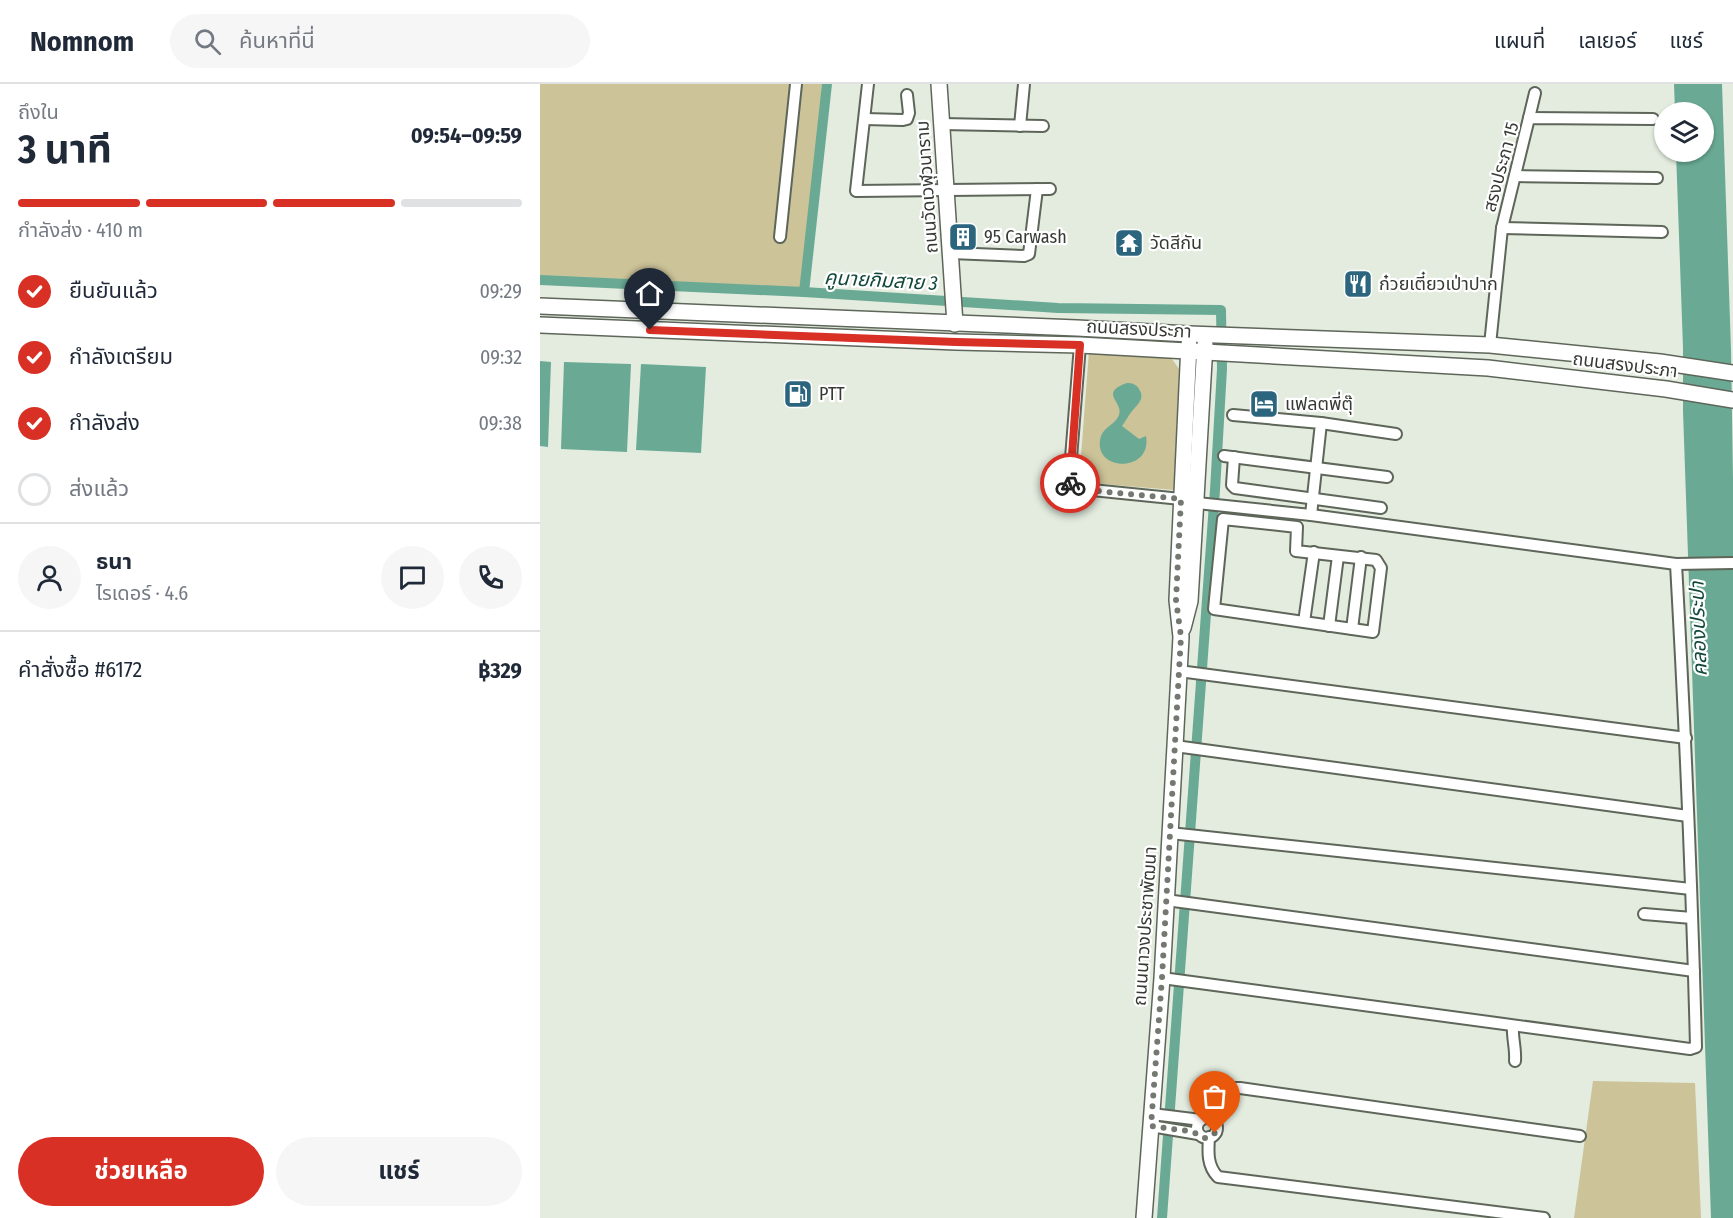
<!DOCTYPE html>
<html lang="th">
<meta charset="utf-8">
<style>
body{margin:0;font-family:"Fira Sans Condensed","Noto Sans Thai",sans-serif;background:#f6f6f7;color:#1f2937;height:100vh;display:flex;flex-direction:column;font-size:22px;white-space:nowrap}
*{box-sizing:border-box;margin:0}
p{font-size:20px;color:#747a83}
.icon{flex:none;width:33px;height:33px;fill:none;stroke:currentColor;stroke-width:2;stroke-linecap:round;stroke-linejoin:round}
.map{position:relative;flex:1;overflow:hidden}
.panel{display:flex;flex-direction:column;background:#fff;width:540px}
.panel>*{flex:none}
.tools{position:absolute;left:1114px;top:18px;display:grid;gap:12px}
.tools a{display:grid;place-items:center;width:60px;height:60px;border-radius:50%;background:#fff;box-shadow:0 2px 4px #0004;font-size:30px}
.pin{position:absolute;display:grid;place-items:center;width:51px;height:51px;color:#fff;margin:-62px -26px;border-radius:50% 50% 50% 0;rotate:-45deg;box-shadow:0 0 6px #0007}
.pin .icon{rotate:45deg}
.courier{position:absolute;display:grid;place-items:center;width:60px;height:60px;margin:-30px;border:4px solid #d93025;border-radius:50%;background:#fff;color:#222;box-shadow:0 2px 8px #0007}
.overview em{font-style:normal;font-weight:700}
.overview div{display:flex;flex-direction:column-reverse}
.overview{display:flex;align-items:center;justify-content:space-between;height:102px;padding:0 18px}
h1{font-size:39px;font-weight:700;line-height:45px}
.bar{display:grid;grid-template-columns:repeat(4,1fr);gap:9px 6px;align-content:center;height:72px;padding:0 18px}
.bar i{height:8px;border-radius:4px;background:#e0e1e3}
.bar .active{background:#d93025}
.bar p{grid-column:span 4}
.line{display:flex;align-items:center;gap:15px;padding:0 18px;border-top:2px solid #e0e1e3}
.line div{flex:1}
.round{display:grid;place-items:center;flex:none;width:63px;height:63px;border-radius:32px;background:#f6f6f7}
ol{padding:0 18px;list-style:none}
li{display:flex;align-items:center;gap:18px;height:66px}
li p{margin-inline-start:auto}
li .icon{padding:6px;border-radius:50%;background:#d93025;color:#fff;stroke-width:4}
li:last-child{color:#747a83}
li i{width:33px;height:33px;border:3px solid #e0e1e3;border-radius:50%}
.cta{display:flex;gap:12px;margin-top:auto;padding:12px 18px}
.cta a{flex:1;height:69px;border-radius:36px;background:#d93025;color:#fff;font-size:24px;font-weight:700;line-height:69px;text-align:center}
.cta a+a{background:#f6f6f7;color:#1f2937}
header{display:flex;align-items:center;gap:36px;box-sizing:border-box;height:84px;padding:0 30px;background:#fff;border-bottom:2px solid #e0e1e3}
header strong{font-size:28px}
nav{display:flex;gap:33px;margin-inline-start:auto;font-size:21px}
.search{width:420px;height:54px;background:#f6f6f7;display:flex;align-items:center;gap:15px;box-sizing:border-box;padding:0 21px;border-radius:33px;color:#747a83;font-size:22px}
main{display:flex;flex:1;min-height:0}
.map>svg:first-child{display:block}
</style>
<header>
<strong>Nomnom</strong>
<div class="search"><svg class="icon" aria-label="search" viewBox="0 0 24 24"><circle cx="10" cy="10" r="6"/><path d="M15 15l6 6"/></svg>ค้นหาที่นี่</div>
<nav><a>แผนที่</a><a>เลเยอร์</a><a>แชร์</a></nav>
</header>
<main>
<section class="panel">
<div class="overview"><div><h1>3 นาที</h1><p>ถึงใน</p></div><em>09:54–09:59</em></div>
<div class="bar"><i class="active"></i><i class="active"></i><i class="active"></i><i></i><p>กำลังส่ง · 410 m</p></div>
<ol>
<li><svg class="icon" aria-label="check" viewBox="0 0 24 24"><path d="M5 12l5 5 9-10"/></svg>ยืนยันแล้ว<p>09:29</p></li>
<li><svg class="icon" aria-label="check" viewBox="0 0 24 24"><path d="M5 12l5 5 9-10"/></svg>กำลังเตรียม<p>09:32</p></li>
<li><svg class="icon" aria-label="check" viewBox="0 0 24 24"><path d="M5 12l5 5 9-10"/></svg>กำลังส่ง<p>09:38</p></li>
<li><i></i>ส่งแล้ว</li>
</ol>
<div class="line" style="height:108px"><a class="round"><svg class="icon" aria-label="person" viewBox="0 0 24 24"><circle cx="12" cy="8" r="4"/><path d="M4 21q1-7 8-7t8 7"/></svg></a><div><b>ธนา</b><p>ไรเดอร์ · 4.6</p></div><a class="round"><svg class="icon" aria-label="chat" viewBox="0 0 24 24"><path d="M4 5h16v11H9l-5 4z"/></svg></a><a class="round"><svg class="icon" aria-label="phone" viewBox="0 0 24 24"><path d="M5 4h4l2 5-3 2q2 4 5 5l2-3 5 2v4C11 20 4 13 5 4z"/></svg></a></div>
<div class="line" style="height:78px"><div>คำสั่งซื้อ #6172</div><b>฿329</b></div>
<div class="cta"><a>ช่วยเหลือ</a><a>แชร์</a></div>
</section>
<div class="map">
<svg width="1193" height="1134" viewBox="0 0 1193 1134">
<rect width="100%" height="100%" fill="#e3ecdf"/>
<g fill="#ccc398">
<path d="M0,0H282L264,208L0,196Z"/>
<path d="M549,267L630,272L639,285L634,406L539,398Z"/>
<path d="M1053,997L1155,999L1161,1134H1034Z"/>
</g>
<g fill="#6aaa95">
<path d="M1134,0H1182L1191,266L1193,395V1134H1171L1143,327V264L1136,68H1164V28H1135Z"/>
<path d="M0,277L11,278L8,363L0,362Z"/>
<path d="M24,278L91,280L87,368L21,365Z"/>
<path d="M101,280L166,283L161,369L96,366Z"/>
<path d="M587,299C592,299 596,300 599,305C605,314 599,319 593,326C589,330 586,337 582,342L599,355L606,352C613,390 550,388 561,352C564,343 576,340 579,331C584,318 558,309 587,299Z"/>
</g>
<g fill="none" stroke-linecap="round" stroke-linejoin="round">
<g stroke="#6aaa95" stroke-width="10">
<path d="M0,196L264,208L518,224L681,226L682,285L675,406L622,1134"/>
<path d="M264,208L287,0"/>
</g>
<g stroke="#5e665a" stroke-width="14">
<g id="street">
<path d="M328,0L316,107L510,105"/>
<path d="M989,34L995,9"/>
<path d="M325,35L363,36L367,35L369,29L367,11"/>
<path d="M402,40L503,42"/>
<path d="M480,42L484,0"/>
<path d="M975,92L1117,94"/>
<path d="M962,144L1122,148"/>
<path d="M240,153L256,0"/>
<path d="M411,169L484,172L489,170L497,105"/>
<path d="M540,261L529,399L532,404L641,415"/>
<path d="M950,261L962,144L989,34L1113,35"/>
<path d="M693,331L781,339L771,431"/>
<path d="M781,339L856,350"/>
<path d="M684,372L847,393"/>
<path d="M694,373L692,401L695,404L841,424"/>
<path d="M657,419L771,431L1136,480L1193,479"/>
<path d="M683,435L757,443L756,467L836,476L841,484L833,548L674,525Z"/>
<path d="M764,538L774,468"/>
<path d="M789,542L798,472"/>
<path d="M812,545L821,473"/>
<path d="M639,587L1146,654"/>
<path d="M635,662L1148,732"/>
<path d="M630,749L1151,805"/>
<path d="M626,816L1154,887"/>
<path d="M1104,830L1152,834"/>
<path d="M622,894L1150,965L1156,963C1152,802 1145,641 1136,480"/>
<path d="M973,942C972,954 976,964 975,977"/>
<path d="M612,1030L661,1036"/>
<circle cx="667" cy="1044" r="10"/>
<path d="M672,1035L685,1006L689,1004H700L1040,1052"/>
<path d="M611,1042L658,1050"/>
<path d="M669,1053C668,1068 667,1082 678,1093L1004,1134"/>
</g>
</g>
<g stroke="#5e665a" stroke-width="18">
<g id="secondary">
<path d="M399,0L415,240"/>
<path d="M0,222L537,244L649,250L950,261L1120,278L1193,289"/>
<path d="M0,241L416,258L540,261L948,284L1126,305L1193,316"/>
<path d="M643,544L650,517L665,260"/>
<path d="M604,1134L622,894L635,662L641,553L637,516L649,260"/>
</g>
</g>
<use href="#street" stroke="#fff" stroke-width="10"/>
<use href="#secondary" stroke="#fff" stroke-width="15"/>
</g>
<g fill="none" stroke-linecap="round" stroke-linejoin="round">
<path stroke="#737870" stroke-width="6" stroke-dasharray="0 10.8" d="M530,399L532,404L537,405L641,415L636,516L641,553L639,587L622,894L611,1042L648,1047L658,1050L665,1054L669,1053L675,1049"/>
<path stroke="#d93025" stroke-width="8" d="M110,246L416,258L540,261L530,399"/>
</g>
<defs>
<g id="building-square" transform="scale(1.5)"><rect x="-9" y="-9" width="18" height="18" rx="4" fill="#2b667e" stroke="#fff"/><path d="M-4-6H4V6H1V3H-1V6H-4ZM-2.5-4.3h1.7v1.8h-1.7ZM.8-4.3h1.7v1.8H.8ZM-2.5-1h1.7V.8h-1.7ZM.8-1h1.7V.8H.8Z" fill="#fff"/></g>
<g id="temple-square" transform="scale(1.5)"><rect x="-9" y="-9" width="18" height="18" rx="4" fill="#2b667e" stroke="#fff"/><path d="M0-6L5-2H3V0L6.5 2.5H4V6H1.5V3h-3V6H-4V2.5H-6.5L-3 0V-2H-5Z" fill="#fff"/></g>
<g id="restaurant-square" transform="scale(1.5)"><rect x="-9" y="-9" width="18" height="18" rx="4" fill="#2b667e" stroke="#fff"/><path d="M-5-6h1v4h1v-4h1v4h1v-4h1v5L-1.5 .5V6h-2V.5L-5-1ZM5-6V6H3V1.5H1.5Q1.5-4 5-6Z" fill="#fff"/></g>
<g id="fuel-square" transform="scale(1.5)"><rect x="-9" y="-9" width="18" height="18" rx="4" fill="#2b667e" stroke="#fff"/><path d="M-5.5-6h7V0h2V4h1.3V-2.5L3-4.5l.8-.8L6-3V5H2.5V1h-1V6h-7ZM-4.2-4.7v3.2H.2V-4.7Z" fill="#fff"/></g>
<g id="hotel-square" transform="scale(1.5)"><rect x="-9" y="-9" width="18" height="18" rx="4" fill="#2b667e" stroke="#fff"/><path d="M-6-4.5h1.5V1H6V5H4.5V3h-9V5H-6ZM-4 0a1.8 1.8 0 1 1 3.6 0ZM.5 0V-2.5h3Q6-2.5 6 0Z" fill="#fff"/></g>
</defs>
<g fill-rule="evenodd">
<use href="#building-square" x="423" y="153"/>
<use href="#temple-square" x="589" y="159"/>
<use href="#restaurant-square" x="818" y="200"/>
<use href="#fuel-square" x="258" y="310"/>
<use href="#hotel-square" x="724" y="320"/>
</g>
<g text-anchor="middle" stroke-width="4.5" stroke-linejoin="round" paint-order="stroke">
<g font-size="18" fill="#363934" stroke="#fff">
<text transform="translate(961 83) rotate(-75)" y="6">สรงประภา 15</text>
<text transform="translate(387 103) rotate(-94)" y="6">ถนนวัดเวฬุวนาราม</text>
<text transform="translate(599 245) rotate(3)" y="6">ถนนสรงประภา</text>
<text transform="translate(1085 281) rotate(7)" y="6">ถนนสรงประภา</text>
<text transform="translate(605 842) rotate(-86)" y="6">ถนนนาวงประชาพัฒนา</text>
</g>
<g font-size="18" fill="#363934" stroke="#fff" text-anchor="start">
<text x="444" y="159">95 Carwash</text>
<text x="610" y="165">วัดสีกัน</text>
<text x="839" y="206">ก๋วยเตี๋ยวเป่าปาก</text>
<text x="279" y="316">PTT</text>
<text x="745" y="326">แฟลตพี่ตุ๊</text>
</g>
<g font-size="20" font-style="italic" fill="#12493b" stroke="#fff">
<text transform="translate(341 196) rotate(3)" y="7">คูนายกิมสาย 3</text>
<text transform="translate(1158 545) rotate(-92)" y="7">คลองประปา</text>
</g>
</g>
</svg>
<div class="tools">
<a><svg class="icon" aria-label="layers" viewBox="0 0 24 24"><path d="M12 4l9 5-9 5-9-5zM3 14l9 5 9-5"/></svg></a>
</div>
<div class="pin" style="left:675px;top:1049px;background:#ea580c"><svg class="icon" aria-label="bag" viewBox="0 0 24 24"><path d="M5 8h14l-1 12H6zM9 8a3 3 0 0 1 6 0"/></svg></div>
<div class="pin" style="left:110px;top:246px;background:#1f2937"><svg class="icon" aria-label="home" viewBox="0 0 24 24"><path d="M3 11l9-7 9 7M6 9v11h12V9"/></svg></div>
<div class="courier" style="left:530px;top:399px"><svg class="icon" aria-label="bike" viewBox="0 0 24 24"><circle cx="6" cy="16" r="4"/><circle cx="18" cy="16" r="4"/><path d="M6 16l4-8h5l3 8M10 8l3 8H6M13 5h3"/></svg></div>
</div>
</main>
